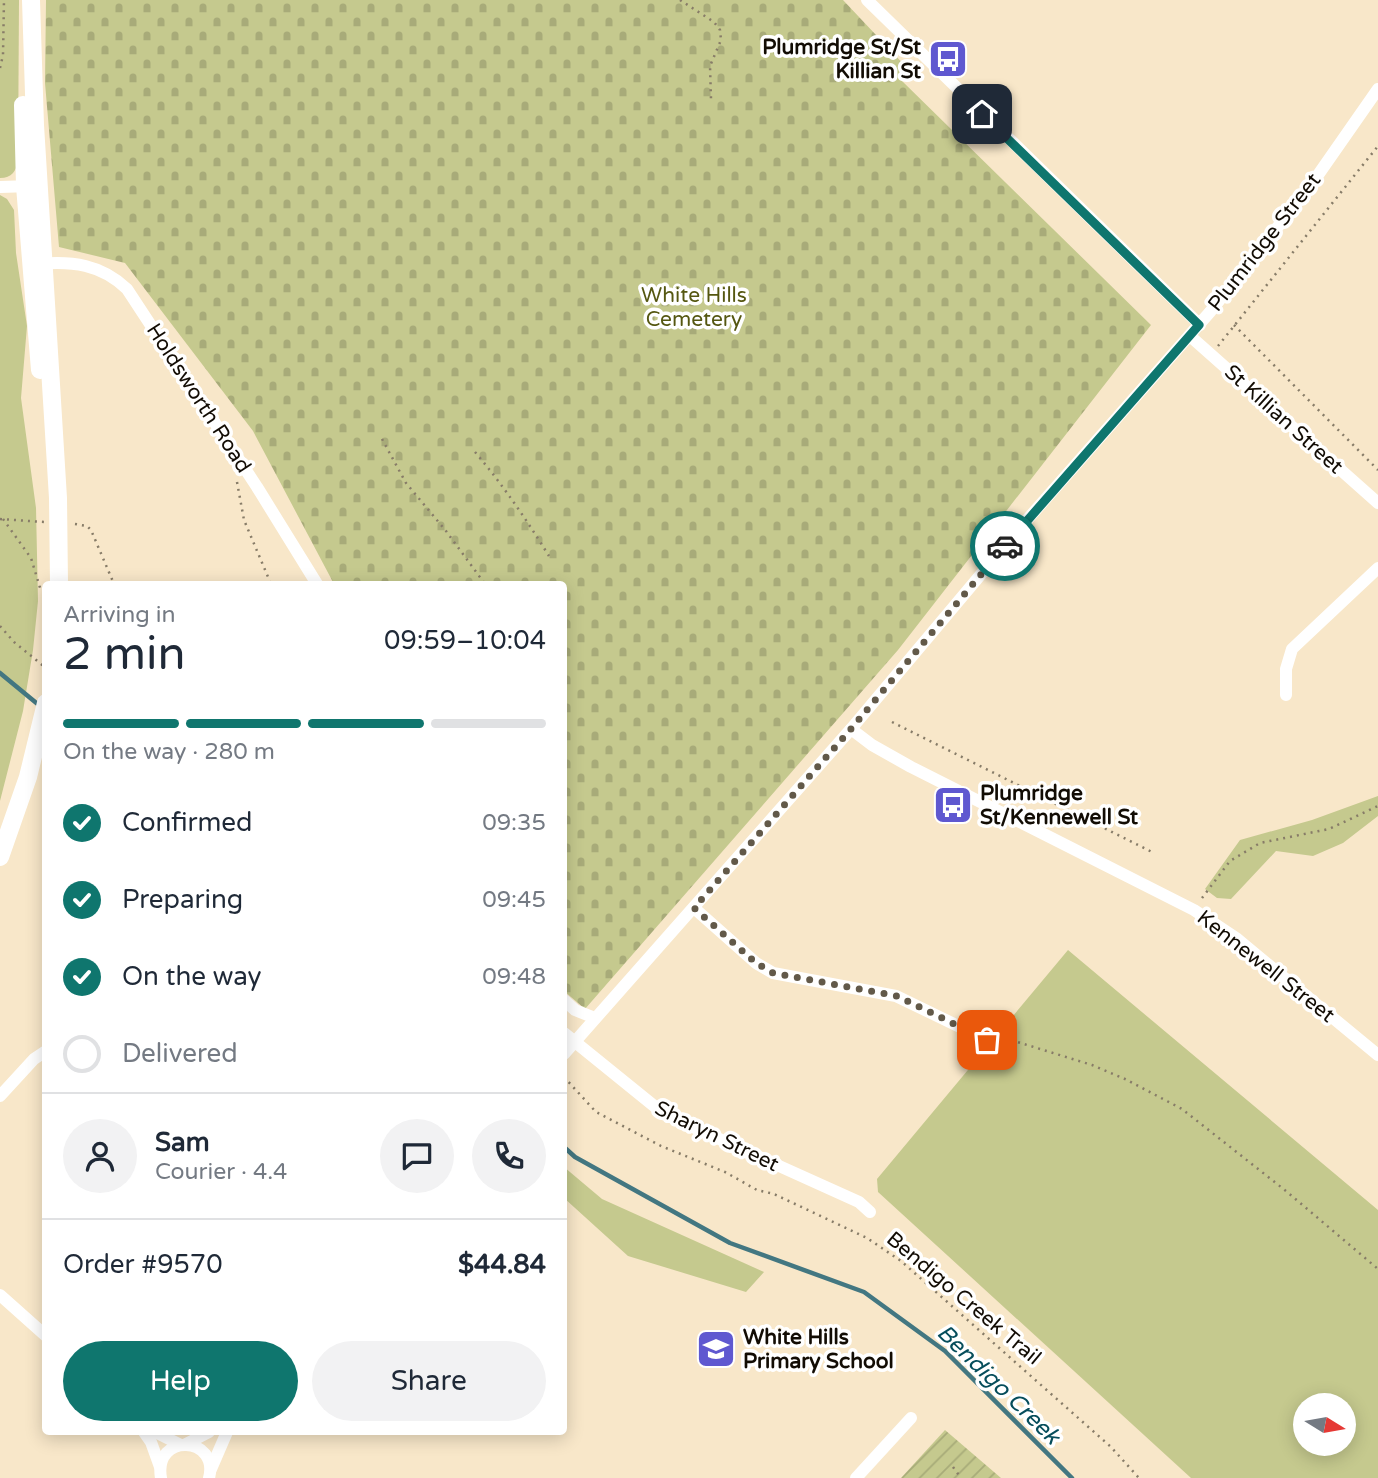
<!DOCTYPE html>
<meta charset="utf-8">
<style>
body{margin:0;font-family:"Varela Round",sans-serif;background:#f2f2f3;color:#1f2937;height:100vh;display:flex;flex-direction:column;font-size:26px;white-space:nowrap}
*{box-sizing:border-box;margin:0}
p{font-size:23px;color:#747a83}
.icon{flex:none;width:38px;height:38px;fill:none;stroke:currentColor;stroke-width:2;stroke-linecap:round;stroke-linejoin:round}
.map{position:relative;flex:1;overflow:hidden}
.drawer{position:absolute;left:42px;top:581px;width:525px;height:854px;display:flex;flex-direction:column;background:#fff;border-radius:7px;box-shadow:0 4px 18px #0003}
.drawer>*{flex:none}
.needle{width:46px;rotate:101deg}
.buttons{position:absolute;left:1293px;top:1393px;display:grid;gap:14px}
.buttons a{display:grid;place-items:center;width:63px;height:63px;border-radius:50%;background:#fff;box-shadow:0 4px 18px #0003;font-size:35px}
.pin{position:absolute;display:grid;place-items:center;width:60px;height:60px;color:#fff;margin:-30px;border-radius:14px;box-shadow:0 4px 10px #0006}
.courier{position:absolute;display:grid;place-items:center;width:70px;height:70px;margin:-35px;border:5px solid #0f766e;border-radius:50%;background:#fff;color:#222;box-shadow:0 2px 9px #0007}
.headline em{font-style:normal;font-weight:600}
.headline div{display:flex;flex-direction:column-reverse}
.headline{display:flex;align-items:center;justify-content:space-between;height:119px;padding:0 21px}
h1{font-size:46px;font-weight:600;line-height:52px}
.bar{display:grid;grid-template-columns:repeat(4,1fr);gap:10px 7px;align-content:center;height:84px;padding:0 21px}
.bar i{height:9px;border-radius:5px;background:#e0e1e3}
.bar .active{background:#0f766e}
.bar p{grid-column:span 4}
.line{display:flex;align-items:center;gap:18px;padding:0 21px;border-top:2px solid #e0e1e3}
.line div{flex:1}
.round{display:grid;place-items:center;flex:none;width:74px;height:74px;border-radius:37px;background:#f2f2f3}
ol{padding:0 21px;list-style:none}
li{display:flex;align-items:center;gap:21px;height:77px}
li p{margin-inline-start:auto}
li .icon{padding:7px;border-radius:50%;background:#0f766e;color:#fff;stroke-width:4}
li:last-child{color:#747a83}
li i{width:38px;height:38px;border:4px solid #e0e1e3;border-radius:50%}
.button{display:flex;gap:14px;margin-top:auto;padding:14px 21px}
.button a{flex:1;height:80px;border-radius:42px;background:#0f766e;color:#fff;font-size:28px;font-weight:600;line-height:80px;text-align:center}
.button a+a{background:#f2f2f3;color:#1f2937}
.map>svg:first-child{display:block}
</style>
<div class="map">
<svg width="1378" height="1478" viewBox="0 0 1378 1478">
<defs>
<pattern id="cemetery-stones" width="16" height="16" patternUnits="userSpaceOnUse" patternTransform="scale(1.75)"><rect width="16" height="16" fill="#c5c98e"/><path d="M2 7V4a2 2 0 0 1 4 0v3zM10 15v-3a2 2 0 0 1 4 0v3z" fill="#a8ab79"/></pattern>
<pattern id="garden-furrows" width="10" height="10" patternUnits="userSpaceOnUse" patternTransform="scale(1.75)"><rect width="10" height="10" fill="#c5c98e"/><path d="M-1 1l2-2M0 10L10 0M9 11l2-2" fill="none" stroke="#a8ab79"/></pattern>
</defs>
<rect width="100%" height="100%" fill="#f8e7c9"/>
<g fill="#c5c98e" fill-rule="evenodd">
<path d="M0,0H19L18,161C16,171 12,178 0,178Z"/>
<path d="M0,195L7,199L14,210L16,253L27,326L21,398L36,508L38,601L33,650L23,711L0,801Z"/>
<path d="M1378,796V816L1343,843L1313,856L1276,851L1231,899L1217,898L1205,889L1240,840L1312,820Z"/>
<path d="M1068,950L1378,1210V1478H1191L878,1192L877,1179ZM1306,1405H1344V1444H1306Z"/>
<path d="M564,1167L602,1199L764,1272L746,1292L628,1256L564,1198Z"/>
</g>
<path fill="url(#cemetery-stones)" d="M46,0H843L909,70L901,80L1151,325L898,650L585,1009L564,991V584H334L253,431L125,263L59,247L45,83Z"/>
<path fill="url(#garden-furrows)" d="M945,1430L1001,1478H901Z"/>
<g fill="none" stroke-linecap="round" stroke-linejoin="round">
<g stroke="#437781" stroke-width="4.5">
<path d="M0,673L40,706"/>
<path d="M564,1147L575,1157L730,1243L864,1292L945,1351L1072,1478"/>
</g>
<g stroke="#877c68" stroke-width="2.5" stroke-dasharray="2 5" stroke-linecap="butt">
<path d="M680,0L714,22L720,30L721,40L710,66L711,99"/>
<path d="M0,68L3,55L4,0"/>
<path d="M1234,325L1378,470"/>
<path d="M1218,346L1378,146"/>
<path d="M382,439L406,483L446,531L485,584"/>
<path d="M475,452C503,485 526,519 549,556"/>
<path d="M237,482L244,520L271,584"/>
<path d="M0,519L44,522"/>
<path d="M3,519L31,558L41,591H46"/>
<path d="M75,524L87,526L91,530L114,584"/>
<path d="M0,626L14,642L46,668"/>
<path d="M892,722L1154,853"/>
<path d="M1202,898L1230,861L1260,843L1329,829L1378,806"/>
<path d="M998,1036L1092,1065L1125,1079L1182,1109L1286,1191L1378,1269"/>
<path d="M564,1077L596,1112L661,1146L725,1172L757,1190L774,1194L867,1238L901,1261L1111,1447L1139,1478"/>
<path d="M953,1467L961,1478"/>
</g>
<g stroke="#fff" stroke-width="12">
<path d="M867,0L1200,325"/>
<path d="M0,187L31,186"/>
<path d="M38,264C72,261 101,264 127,289L257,487L317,584"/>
<path d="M1190,336L1378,503"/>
<path d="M1286,695V669L1292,649L1378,568"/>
<path d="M851,729L872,745L911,767L1194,910L1236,938L1378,1055"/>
<path d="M694,908L756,963L773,973L896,996L987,1040"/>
<path d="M564,1000L575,1010L595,1018"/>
<path d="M564,1033L664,1114L859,1202L870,1212"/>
<path d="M564,1054L851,729L1019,529L1210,312L1311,185L1378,89"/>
<path d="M0,1096L34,1059L46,1051"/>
<path d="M0,1295L46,1336"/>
<path d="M144,1432L151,1442L160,1467"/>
<path d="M155,1432L181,1445"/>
<path d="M184,1445L209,1432"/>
<path d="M211,1469L227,1432"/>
<path d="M161,1478C153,1432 220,1436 209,1478"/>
<path d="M856,1478L911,1418"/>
</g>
<g stroke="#fff" stroke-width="18">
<path d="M31,0L35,125L58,498L59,584"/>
<path d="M23,105L25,186L40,370"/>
<path d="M0,857L28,777L46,703"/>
</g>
</g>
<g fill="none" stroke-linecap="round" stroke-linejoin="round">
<path stroke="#625949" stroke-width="7" stroke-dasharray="0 12.6" d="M987,1040L897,996L773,973L756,963L694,908L850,730L1005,546"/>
<path stroke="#0f766e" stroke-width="9" d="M982,114L1199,325L1005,546"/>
</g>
<defs>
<g id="bus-square" transform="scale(2.0125)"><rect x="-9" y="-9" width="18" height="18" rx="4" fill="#5f58d0" stroke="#fff"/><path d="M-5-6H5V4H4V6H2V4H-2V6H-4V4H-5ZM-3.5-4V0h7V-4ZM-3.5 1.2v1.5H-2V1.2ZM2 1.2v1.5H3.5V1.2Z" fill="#fff"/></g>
<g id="school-square" transform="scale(2.0125)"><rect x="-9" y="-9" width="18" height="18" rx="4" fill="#5f58d0" stroke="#fff"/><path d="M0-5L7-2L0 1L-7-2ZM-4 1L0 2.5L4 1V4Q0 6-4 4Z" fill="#fff"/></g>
</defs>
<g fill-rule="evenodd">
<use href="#bus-square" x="948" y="59"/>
<use href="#bus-square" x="953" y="805"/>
<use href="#school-square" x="716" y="1349"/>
</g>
<g text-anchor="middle" stroke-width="7" stroke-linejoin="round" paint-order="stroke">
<g font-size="21" font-weight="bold" fill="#120c04" stroke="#fff" text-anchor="start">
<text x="921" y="54" text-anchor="end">Plumridge St/St<tspan x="921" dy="24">Killian St</tspan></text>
<text x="980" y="800">Plumridge<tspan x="980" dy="24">St/Kennewell St</tspan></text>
<text x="743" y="1344">White Hills<tspan x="743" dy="24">Primary School</tspan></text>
</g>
<g font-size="21" fill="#120c04" stroke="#fff">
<text transform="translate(1264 242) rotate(-52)" y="7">Plumridge Street</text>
<text transform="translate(199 398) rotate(57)" y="7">Holdsworth Road</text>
<text transform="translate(1284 419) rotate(42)" y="7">St Killian Street</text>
<text transform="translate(1266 966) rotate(38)" y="7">Kennewell Street</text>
<text transform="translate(717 1136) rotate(26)" y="7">Sharyn Street</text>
<text transform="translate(964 1298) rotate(40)" y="7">Bendigo Creek Trail</text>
</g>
<g font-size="21" fill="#555711" stroke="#fff">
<text x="694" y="302">White Hills<tspan x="694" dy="24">Cemetery</tspan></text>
</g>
<g font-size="23" font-style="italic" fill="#064d5b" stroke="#fff">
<text transform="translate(999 1384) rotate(44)" y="8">Bendigo Creek</text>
</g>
</g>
</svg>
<div class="buttons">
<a><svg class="needle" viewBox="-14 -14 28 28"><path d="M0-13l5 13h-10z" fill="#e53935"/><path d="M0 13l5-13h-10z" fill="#747a83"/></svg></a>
</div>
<div class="pin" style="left:987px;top:1040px;background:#ea580c"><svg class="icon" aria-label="bag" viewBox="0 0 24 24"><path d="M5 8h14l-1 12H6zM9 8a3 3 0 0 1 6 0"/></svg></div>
<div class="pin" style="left:982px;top:114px;background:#1f2937"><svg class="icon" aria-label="home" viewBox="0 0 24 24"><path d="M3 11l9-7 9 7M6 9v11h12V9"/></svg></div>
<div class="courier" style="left:1005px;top:546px"><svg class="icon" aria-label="car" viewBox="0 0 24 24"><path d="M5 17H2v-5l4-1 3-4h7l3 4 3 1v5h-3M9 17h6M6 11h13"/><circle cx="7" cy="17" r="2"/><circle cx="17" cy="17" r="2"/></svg></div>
<section class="drawer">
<div class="headline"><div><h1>2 min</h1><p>Arriving in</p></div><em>09:59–10:04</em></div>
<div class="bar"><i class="active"></i><i class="active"></i><i class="active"></i><i></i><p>On the way · 280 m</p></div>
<ol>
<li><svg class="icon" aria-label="check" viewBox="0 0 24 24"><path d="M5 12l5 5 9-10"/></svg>Confirmed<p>09:35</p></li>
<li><svg class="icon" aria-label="check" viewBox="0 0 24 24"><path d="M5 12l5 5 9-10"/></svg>Preparing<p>09:45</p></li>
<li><svg class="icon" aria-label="check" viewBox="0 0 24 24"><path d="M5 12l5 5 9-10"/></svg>On the way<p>09:48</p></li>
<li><i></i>Delivered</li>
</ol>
<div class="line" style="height:126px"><a class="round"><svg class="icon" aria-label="person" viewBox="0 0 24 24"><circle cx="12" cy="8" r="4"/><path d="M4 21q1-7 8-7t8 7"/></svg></a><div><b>Sam</b><p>Courier · 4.4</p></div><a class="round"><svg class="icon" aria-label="chat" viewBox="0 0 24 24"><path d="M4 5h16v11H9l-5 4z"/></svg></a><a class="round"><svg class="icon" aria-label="phone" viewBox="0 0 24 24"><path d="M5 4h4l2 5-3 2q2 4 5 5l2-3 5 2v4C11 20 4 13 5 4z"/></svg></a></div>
<div class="line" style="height:91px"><div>Order #9570</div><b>$44.84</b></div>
<div class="button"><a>Help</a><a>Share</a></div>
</section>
</div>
